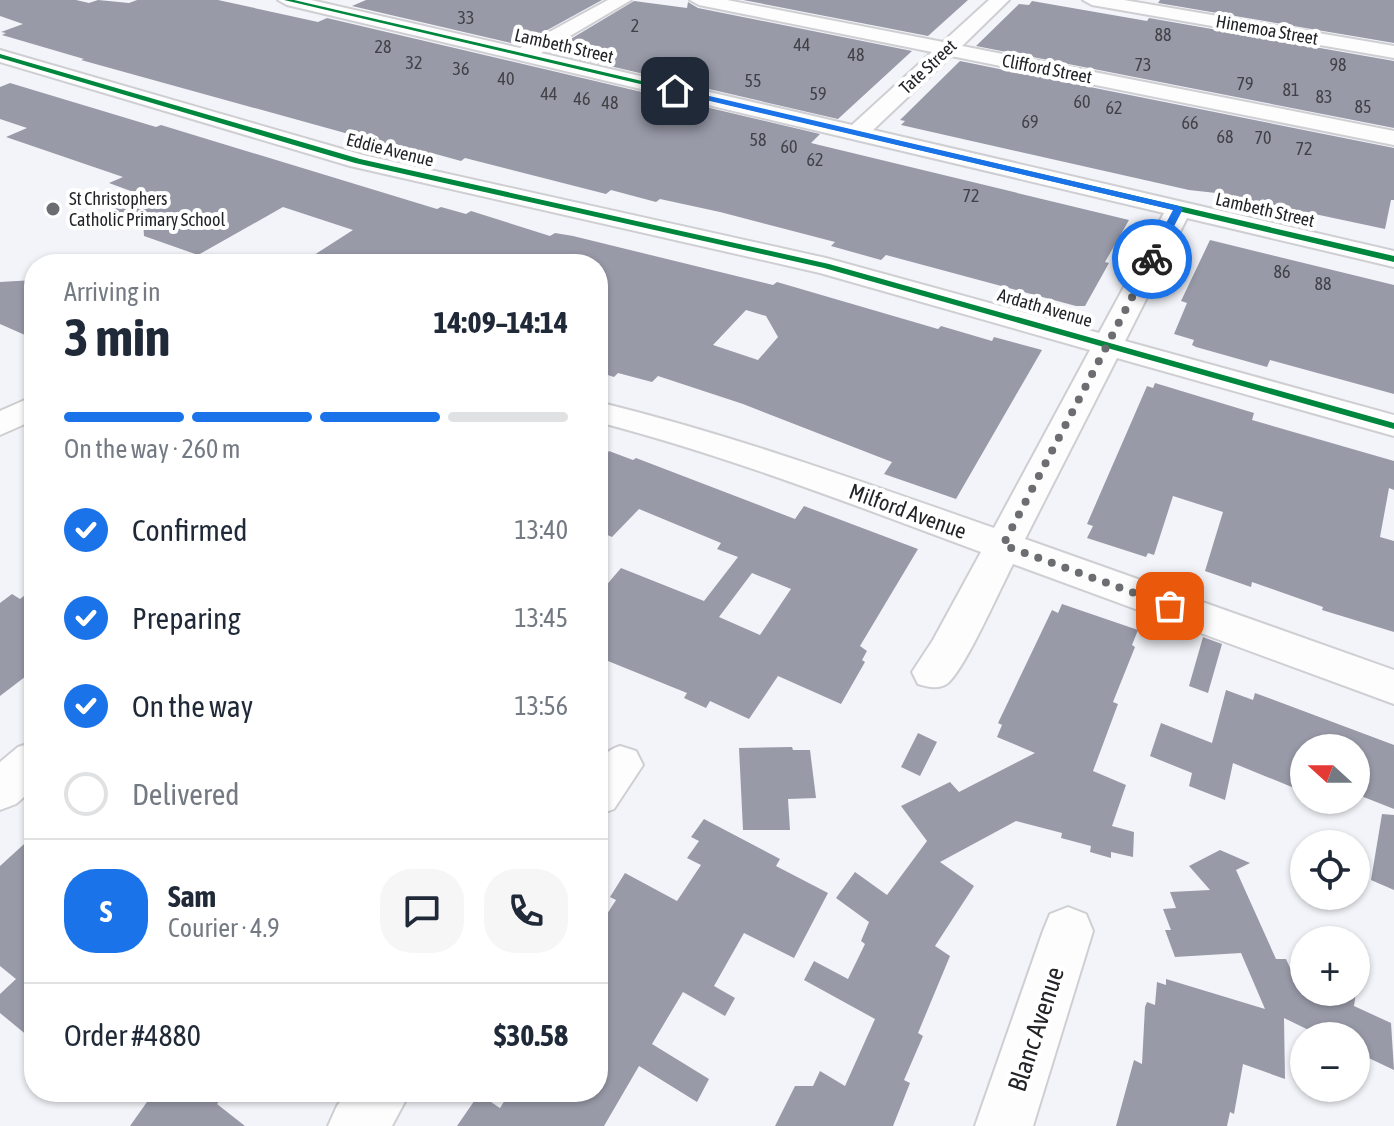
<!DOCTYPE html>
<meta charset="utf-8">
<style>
body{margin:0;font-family:"Asap Condensed",sans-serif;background:#f6f6f7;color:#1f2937;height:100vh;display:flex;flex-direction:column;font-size:30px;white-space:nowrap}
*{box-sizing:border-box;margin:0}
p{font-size:26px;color:#747a83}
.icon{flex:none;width:44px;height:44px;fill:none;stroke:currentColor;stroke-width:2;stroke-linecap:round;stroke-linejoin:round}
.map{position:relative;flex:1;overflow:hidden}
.details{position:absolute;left:24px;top:254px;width:584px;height:848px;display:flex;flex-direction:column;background:#fff;border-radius:32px;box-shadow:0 2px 6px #0004}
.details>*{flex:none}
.needle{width:52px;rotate:291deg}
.fabs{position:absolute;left:1290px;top:734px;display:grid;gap:16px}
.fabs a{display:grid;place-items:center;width:80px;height:80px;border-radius:50%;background:#fff;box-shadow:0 2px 6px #0004;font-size:40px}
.pin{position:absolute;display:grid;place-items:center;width:68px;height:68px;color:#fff;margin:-34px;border-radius:16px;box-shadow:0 4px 12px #0006}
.courier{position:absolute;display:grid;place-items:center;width:80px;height:80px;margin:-40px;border:6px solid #1a73e8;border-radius:50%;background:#fff;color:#222;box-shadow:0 2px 10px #0007}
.headline em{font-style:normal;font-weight:700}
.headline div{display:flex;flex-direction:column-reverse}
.headline{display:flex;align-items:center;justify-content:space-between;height:136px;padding:0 40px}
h1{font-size:52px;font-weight:700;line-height:60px}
.bar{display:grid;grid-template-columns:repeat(4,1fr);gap:12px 8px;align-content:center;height:96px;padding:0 40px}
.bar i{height:10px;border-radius:6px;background:#e0e1e3}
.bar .selected{background:#1a73e8}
.bar p{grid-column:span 4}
.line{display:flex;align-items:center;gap:20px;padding:0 40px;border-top:2px solid #e0e1e3}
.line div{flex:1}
.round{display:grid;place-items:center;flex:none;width:84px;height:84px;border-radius:32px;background:#f6f6f7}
ol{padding:0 40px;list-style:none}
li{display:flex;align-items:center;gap:24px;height:88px}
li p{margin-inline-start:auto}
li .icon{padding:8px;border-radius:50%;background:#1a73e8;color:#fff;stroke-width:4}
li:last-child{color:#747a83}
li i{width:44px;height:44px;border:4px solid #e0e1e3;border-radius:50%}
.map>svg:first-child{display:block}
</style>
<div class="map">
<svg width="1394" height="1126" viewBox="0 0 1394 1126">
<rect width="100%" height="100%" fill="#f3f4f9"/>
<g fill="#989aa8" fill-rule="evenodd">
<path d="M0,0H76L89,3L98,0L129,3L137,0H218L318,22L327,18L820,134L811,143L1129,220L1105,262L1109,263L1085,306H1076L886,255L881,260L831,246L835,242L720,212L660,199L656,202L611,190L606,194L465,158L461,161L432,153L428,156L81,60L84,59L2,35L6,33L1,32L23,24L0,16Z"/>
<path d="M366,0H602L520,45L352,6Z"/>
<path d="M743,0H968L928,36Z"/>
<path d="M1160,0H1394V43L1158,3Z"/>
<path d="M634,1L687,8L688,2L698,8L912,51L838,119L549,52Z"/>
<path d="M1032,1L1147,21L1149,18L1394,61V128L976,46L1019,4L1029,5Z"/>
<path d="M960,61L1394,148V200H1391L1385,229L1216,193L1189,190L901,125L905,121L900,120Z"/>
<path d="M10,83L156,127L161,125L437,209L441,207L466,214L471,211L550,236L555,233L573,236L773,285L777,282L938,329L941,326L992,341L994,337L1042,350L956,499L884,474L892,462L743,404L658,376L652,382L618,373L614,377L598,372V264H300L353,230L283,207L198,255L144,236L143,220L130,226L104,217L116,210L110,208L139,194L109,183L123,177L6,137L27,128L0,119V87ZM746,310L766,316L778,337L758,360L713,345Z"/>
<path d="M1210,240L1394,285V394L1270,360L1267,367L1196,347L1192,345L1194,340L1174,334L1187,303L1181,301Z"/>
<path d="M34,280V339L0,324V282Z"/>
<path d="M1155,383L1254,413L1252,420L1394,461V490L1389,488L1380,537L1394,541V632L1322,610L1323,607L1252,582L1251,587L1205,571L1223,512L1173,496L1154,555L1148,553L1146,557L1087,538L1093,526L1087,524L1134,416L1147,386L1153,388Z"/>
<path d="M609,451L633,460L636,458L795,519L804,506L918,549L860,646L867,651L862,660L865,662L841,704L778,676L749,719L710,701L706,708L684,698L687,693L598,657V595L621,568L704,601L738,557L717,549L721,543L639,509L612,537L598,531V463ZM752,573L791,589L760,635L719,617Z"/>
<path d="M34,588V670L0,696V603L12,594L20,599Z"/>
<path d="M1062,604L1138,630L1132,645L1135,647L1113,702L1118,704L1093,771L1126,785L1112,826L1134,832L1133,857L1111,852V858L1090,852L1091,846L1061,838L1062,833L1016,821L940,862L974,886L935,946L950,956L918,1033L923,1036L904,1080L910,1083L893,1126H775L795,1086H813L820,1071L845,1086L875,1019L804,980L814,961L848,979L865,944L861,941L869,922L836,898L855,872L887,895L927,841L901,806L950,782L959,792L1035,753L997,737L1002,725L998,723L1052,610L1058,613Z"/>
<path d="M1203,637L1222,644L1208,693L1189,686Z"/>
<path d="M1226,690L1253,700L1255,693L1394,745V809L1356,794V748H1304V792L1233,763L1225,800L1189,786L1192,773L1150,756L1161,723L1212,743Z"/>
<path d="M918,733L937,742L920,776L901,767Z"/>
<path d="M792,747L793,750H810L816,798L788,799L790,830H743L739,748Z"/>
<path d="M1382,814L1394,815V890L1371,880Z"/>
<path d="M704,819L780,859L776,866L828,893L794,958L744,933L714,986L735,998L725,1016L683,992L652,1044L709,1079L697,1102L639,1066L604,1126H457L479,1094L500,1108L510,1092H598V928L616,900L610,897L625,873L677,901L701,865L687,858L699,841L691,837Z"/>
<path d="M34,835V1041L0,1013V994L16,979L0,966V866Z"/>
<path d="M1220,850L1250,863L1236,870L1276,959H1286L1301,992H1356L1354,1006L1391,1023L1394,1070L1356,1052V1036H1321L1284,1018L1285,1079L1243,1064L1234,1114L1230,1112L1227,1126H1116L1134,1060L1142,1064L1145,1007L1147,1002L1155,1005L1157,982L1166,985V979L1265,1009L1241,953L1175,957L1165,930H1171L1163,909L1176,908L1170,892L1210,890L1189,866Z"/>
<path d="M154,1092H226L217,1104L245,1126H130Z"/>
</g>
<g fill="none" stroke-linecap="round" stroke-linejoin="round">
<g stroke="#cfcfd3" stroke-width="4">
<g id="minor">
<path d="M278,0H311L520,48L608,0H631L541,53L852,125L932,52L699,5L690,0H727L943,42L989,0H1009L962,46L1394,131V145L951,56L873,130L1394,251V267L1187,218L1125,341L1394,415V436L1117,358L1025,539L1394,670V704L1013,564C1000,589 966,667 948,683C939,690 928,687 918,684L912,672L933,640L981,552C854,505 729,456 598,422V402C733,435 863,482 994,528L1090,350L820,273L350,166L0,62V50L363,155L826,258L1099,333L1164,213L287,5Z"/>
<path d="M1083,0H1124L1394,46V58L1092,5Z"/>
<path d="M34,396V420L0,435V411Z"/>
<path d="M34,742V788L16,804L0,810V762L18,747Z"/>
<path d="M620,746L636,751L643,765L614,809L598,815C598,784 587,757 620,746Z"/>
<path d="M1068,907L1086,914L1093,931L1033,1126H975L1043,931L1050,914Z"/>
<path d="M347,1092H410L392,1126H328L337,1106Z"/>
</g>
</g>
<use href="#minor" fill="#fdfdfe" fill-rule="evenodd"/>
<g stroke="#fff" stroke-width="5">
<g id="cycleway">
<path d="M284,0H294L1394,256V262Z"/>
<path d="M0,54L360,159L829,264L1394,423V429L824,268L355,163L0,58Z"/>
</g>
</g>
<use href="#cycleway" fill="#00873e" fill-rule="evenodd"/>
</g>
<path fill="#1a73e8" d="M675,88L1179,206L1183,209L1157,259L1152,262L1147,259L1173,210L672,92Z"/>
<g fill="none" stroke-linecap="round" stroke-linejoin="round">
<path stroke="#6c6d70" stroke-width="8" stroke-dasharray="0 14.4" d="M1152,259L1003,545L1170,606"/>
</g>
<circle fill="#6c6d70" stroke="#fff" stroke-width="3" cx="53" cy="209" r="8"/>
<g text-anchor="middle" stroke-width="8" stroke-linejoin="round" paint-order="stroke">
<g font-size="18" fill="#404247">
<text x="466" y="24">33</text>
<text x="635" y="32">2</text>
<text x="1163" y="41">88</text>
<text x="802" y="51">44</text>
<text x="383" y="53">28</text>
<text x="856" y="61">48</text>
<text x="414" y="69">32</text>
<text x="1143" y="71">73</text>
<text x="1338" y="71">98</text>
<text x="461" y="75">36</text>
<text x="506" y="85">40</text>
<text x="753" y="87">55</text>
<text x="1245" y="90">79</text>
<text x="1291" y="96">81</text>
<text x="549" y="100">44</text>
<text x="818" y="100">59</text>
<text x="1324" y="103">83</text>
<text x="582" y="105">46</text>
<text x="1082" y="108">60</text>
<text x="610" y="109">48</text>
<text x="1363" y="113">85</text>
<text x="1114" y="114">62</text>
<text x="1030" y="128">69</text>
<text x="1190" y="129">66</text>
<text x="1225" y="143">68</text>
<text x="1263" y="144">70</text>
<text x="758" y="146">58</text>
<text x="789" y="153">60</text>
<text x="1304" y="155">72</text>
<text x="815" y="166">62</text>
<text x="971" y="202">72</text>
<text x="1282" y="278">86</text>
<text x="1323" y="290">88</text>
</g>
<g font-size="18" fill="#232427" stroke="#fff">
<text transform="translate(1267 30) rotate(10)" y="6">Hinemoa Street</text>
<text transform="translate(564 46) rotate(13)" y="6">Lambeth Street</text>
<text transform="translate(928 67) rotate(-43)" y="6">Tate Street</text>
<text transform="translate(1047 69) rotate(11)" y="6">Clifford Street</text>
<text transform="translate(390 150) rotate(14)" y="6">Eddie Avenue</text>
<text transform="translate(1265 210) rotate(13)" y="6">Lambeth Street</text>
<text transform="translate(1045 308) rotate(16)" y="6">Ardath Avenue</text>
</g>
<g font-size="18" fill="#232427" stroke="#fff" text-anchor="start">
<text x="69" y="205">St Christophers<tspan x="69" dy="21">Catholic Primary School</tspan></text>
</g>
<g font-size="22" fill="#232427" stroke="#fff">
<text transform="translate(908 511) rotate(20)" y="8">Milford Avenue</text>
</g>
<g font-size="26" fill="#232427" stroke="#fff">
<text transform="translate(1036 1029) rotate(-72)" y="9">Blanc Avenue</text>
</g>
</g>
</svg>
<div class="fabs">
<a><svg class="needle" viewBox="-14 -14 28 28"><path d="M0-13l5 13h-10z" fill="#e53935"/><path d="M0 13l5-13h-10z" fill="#747a83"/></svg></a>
<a><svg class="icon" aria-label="locate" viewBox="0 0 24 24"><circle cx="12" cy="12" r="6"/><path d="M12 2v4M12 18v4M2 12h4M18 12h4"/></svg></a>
<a>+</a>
<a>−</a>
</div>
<div class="pin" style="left:1170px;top:606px;background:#ea580c"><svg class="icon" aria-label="bag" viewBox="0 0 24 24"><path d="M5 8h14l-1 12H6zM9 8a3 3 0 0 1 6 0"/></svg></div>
<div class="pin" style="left:675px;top:91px;background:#1f2937"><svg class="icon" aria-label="home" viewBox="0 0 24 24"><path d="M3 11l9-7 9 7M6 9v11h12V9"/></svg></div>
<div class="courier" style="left:1152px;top:259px"><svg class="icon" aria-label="bike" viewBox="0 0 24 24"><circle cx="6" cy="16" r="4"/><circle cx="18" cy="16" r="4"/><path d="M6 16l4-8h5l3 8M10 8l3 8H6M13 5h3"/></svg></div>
<section class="details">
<div class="headline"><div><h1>3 min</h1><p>Arriving in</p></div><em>14:09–14:14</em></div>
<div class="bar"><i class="selected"></i><i class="selected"></i><i class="selected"></i><i></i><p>On the way · 260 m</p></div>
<ol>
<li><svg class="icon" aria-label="check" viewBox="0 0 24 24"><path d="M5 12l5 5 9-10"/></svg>Confirmed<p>13:40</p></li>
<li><svg class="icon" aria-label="check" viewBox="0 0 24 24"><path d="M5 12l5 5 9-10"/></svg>Preparing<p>13:45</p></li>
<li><svg class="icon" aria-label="check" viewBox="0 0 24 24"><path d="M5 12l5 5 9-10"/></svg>On the way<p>13:56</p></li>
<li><i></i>Delivered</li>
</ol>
<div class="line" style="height:144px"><b class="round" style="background:#1a73e8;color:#fff">S</b><div><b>Sam</b><p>Courier · 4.9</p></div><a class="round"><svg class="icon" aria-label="chat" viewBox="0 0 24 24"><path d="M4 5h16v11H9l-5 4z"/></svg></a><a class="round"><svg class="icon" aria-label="phone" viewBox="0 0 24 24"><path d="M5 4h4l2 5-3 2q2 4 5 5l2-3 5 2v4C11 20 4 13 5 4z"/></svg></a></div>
<div class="line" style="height:104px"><div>Order #4880</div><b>$30.58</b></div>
</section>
</div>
